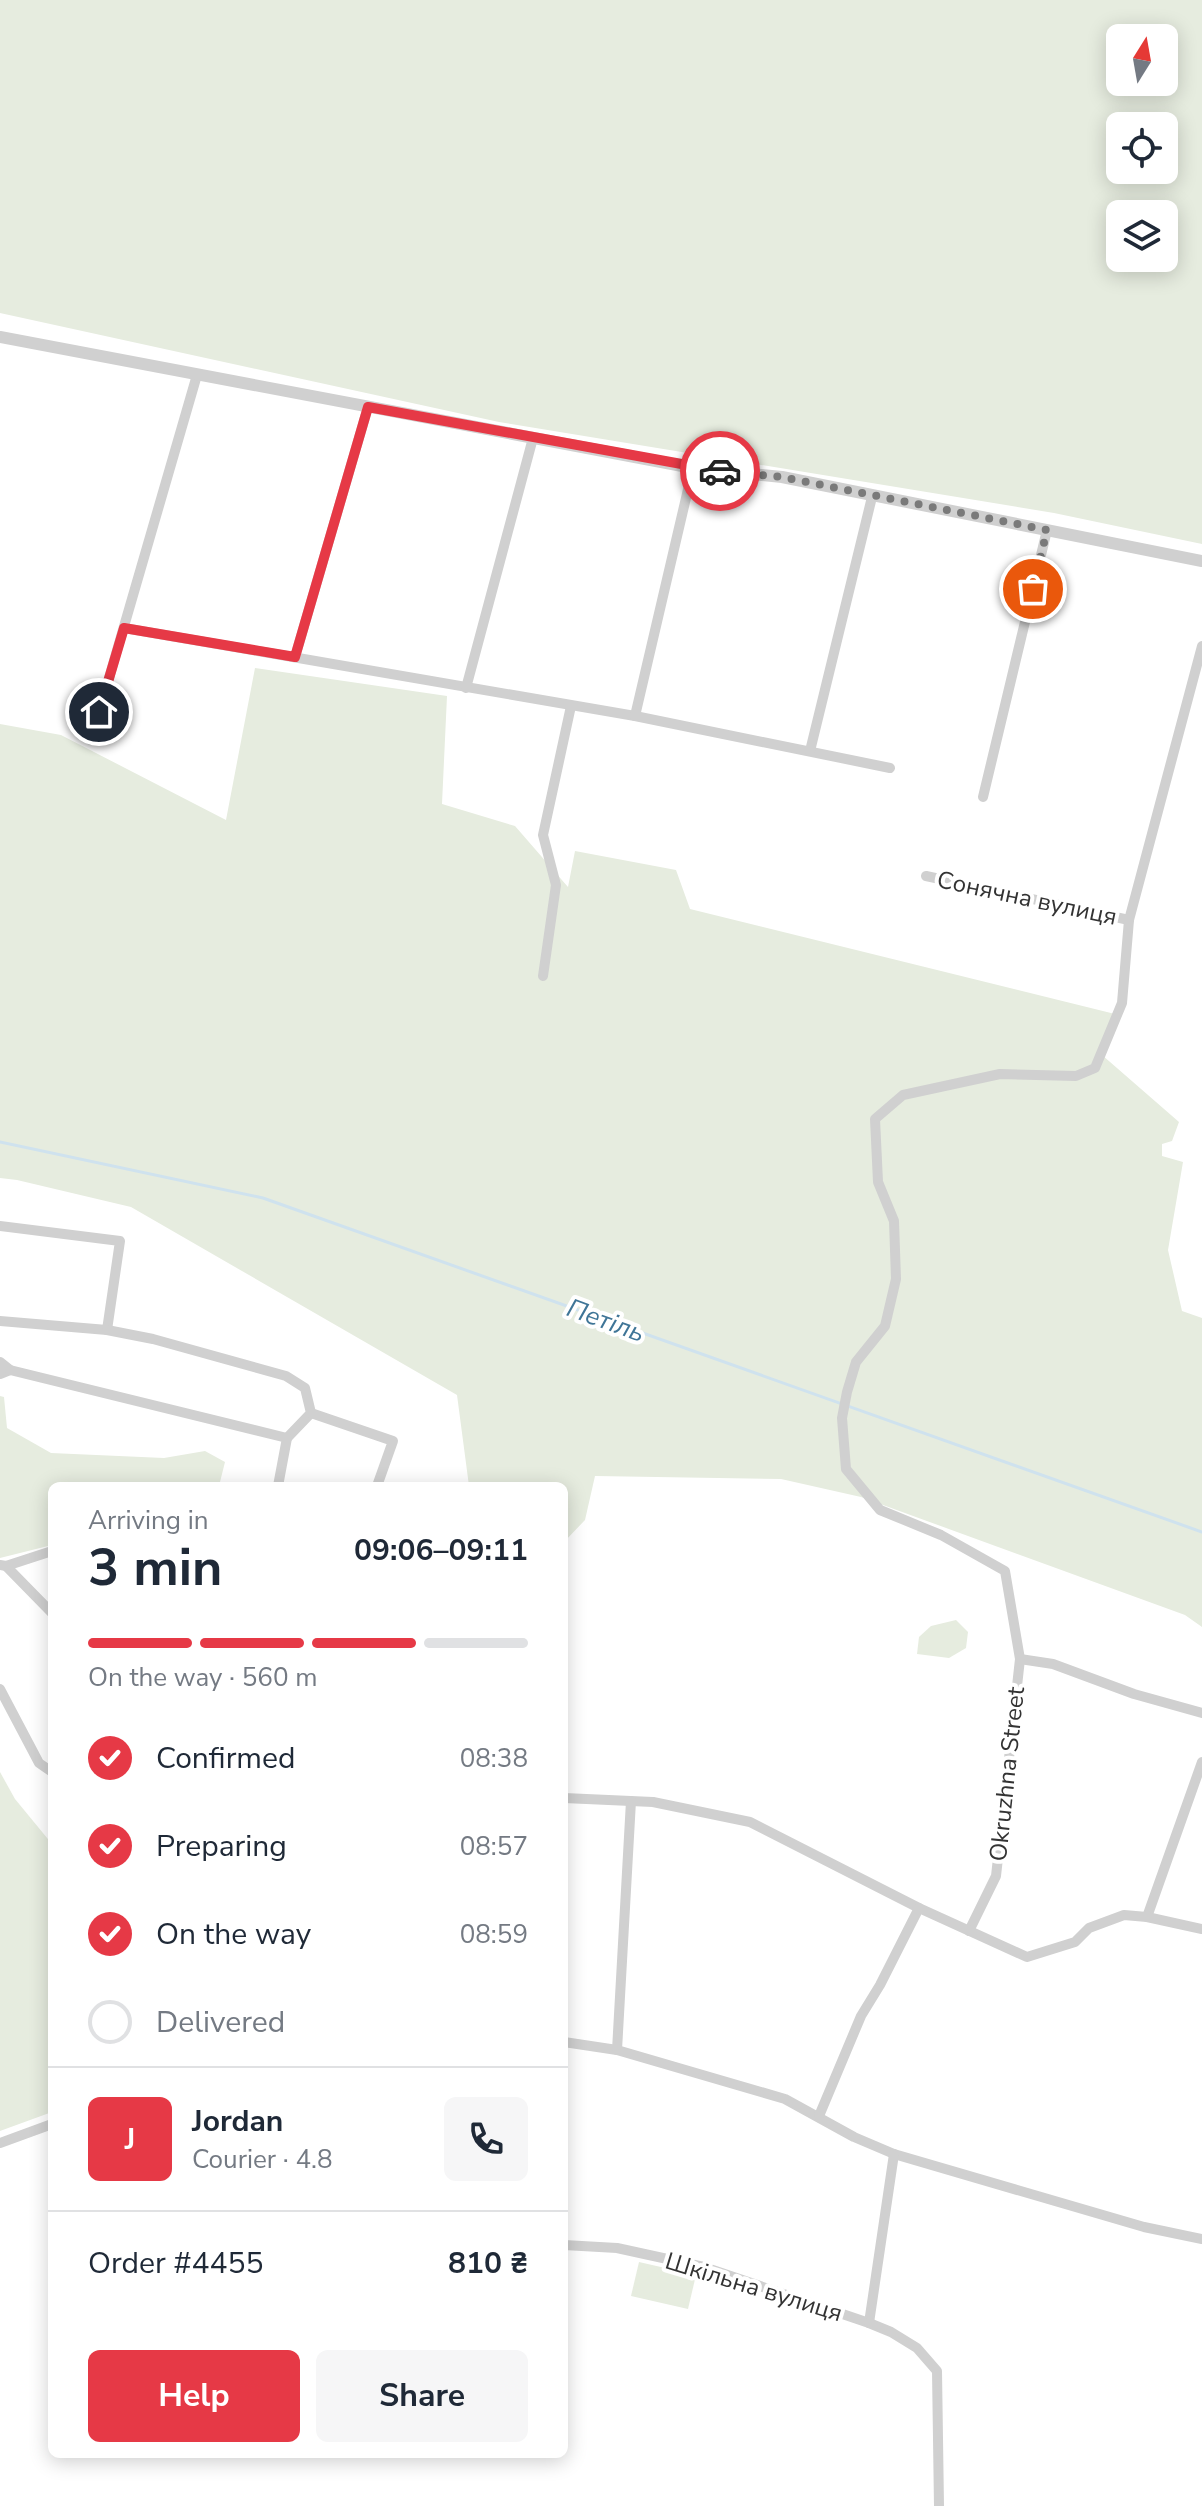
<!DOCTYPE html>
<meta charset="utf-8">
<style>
body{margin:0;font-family:"Nunito Sans",sans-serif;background:#f6f6f7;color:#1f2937;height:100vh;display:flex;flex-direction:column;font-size:30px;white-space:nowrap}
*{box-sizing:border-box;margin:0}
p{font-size:26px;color:#747a83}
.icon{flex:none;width:44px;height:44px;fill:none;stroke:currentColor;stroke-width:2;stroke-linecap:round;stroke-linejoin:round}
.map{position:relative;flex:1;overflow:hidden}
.sheet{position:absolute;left:48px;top:1482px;width:520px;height:976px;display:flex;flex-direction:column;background:#fff;border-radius:12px;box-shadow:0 4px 20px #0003}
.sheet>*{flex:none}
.needle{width:52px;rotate:11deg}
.tools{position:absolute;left:1106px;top:24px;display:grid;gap:16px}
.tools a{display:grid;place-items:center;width:72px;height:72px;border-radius:12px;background:#fff;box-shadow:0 4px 20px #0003;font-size:40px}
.pin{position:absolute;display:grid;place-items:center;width:68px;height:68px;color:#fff;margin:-34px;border:4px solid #fff;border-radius:50%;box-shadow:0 2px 8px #0007}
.courier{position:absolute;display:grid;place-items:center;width:80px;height:80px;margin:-40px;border:6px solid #e63946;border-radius:50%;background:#fff;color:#222;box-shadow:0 2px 10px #0007}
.headline em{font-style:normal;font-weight:700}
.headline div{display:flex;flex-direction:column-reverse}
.headline{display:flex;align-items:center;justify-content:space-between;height:136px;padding:0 40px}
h1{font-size:52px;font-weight:700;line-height:60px}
.bar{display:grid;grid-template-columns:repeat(4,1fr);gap:12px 8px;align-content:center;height:96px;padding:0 40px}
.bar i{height:10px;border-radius:6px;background:#e0e1e3}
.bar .selected{background:#e63946}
.bar p{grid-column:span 4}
.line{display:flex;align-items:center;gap:20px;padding:0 40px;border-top:2px solid #e0e1e3}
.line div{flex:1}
.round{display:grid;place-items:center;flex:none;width:84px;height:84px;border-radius:12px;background:#f6f6f7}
ol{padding:0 40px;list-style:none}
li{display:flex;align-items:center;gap:24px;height:88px}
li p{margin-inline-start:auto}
li .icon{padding:8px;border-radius:50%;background:#e63946;color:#fff;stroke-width:4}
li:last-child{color:#747a83}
li i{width:44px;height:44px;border:4px solid #e0e1e3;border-radius:50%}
.primary-button{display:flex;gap:16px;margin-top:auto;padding:16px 40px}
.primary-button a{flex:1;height:92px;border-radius:12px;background:#e63946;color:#fff;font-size:32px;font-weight:700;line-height:92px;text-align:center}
.primary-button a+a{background:#f6f6f7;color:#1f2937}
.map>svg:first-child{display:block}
</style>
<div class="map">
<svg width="1202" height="2506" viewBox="0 0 1202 2506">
<rect width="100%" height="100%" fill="#fff"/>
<g fill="#e6ecdf" fill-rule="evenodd">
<path d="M0,0H1202V544L1054,513L499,422L0,313ZM1120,38H1164V82H1120ZM1120,126H1164V170H1120ZM1164,214V258H1120V214Z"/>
<path d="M255,668L447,696L442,804L515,826L568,887L575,851L676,870L690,909L1115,1014L1102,1055L1179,1122L1172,1141L1162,1144V1156L1183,1162L1168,1250L1182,1311L1202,1318V1627L1185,1615L861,1497L781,1479L595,1476L585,1520L564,1542V1486H469L457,1395L131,1207L17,1180L0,1178V724L61,735L226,820Z"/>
<path d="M0,1396L4,1397L7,1428L51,1453L164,1458L205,1451L225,1462L219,1486H52V1545L0,1558Z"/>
<path d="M956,1620L968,1632L966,1648L949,1658L917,1654L919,1637L931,1626Z"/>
<path d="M0,1772L15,1799L52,1844V2112L0,2131Z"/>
<path d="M639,2262L696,2275L688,2309L631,2296Z"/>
</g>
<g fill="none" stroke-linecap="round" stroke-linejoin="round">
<path stroke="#cfe2ee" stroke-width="3" d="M0,1142L263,1198L1202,1532"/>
<g stroke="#d0d0d0" stroke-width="10">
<path d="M124,628L635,716L890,768"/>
<path d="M295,657L368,407"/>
<path d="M466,688L533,438"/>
<path d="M635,716L693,468"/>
<path d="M91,740L197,375"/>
<path d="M810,751L872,497"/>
<path d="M983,797L1047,530"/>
<path d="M926,876L1129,920"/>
<path d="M543,976L556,885L543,835L571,706"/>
<path d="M0,1226L120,1241L107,1330L0,1321"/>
<path d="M107,1330L153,1339L286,1376L305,1388L311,1413L287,1438"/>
<path d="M0,1362L10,1370L0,1374"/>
<path d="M10,1370L287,1438L278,1486"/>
<path d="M311,1413L393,1441L377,1486"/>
<path d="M0,1565L6,1566L52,1613"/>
<path d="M6,1566L52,1551"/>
<path d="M1020,1659L1053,1664L1134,1694L1202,1713"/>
<path d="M0,1689L39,1763L52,1772"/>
<path d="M564,1798L653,1802L750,1822L919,1908"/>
<path d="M1147,1917L1202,1762"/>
<path d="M969,1931L996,1876L1020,1659L1005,1571L941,1535L880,1510L846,1469L842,1418L847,1392L856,1362L885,1326L896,1279L894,1221L878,1182L875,1119L903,1095L1000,1074L1076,1076L1095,1068L1122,1003L1129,920L1202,646"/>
<path d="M564,2042L617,2050L785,2099L854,2137L894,2154L1144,2227L1202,2239"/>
<path d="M617,2050L631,1801"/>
<path d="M819,2116L861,2016L880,1985L919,1908L1027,1957L1075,1942L1089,1928L1124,1915L1147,1917L1202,1929"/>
<path d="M0,2143L52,2124"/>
<path d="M564,2245L617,2248L704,2267L869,2323L894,2154"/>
<path d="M869,2323L891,2332L917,2348L937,2371L939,2506"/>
</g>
<path stroke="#d0d0d0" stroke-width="12" d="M0,337L693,468L782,477L1202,561"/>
</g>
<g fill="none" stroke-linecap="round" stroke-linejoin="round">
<path stroke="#7a7a7a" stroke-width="8" stroke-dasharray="0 14.4" d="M720,471L782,477L1047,530L1033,589"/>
<path stroke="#e63946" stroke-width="10" d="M99,712L124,628L295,657L368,407L720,471"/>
</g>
<g text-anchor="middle" stroke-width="8" stroke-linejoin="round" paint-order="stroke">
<g font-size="24" fill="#333" stroke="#fff">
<text transform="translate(1027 898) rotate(12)" y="8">Сонячна вулиця</text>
<text transform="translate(1007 1774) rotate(-84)" y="8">Okruzhna Street</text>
<text transform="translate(754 2287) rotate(17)" y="8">Шкільна вулиця</text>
</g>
<g font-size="26" font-style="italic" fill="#3f7597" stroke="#fff">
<text transform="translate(606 1320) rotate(20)" y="9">Петіль</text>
</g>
</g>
</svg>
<div class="tools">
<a><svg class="needle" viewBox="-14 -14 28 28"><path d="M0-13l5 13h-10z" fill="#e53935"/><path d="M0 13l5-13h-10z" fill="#747a83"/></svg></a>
<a><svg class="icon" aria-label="locate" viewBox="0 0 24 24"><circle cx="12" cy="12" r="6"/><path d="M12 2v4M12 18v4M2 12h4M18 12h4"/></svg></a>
<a><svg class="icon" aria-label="layers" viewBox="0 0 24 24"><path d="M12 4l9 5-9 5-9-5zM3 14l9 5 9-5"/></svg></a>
</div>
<div class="pin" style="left:1033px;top:589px;background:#ea580c"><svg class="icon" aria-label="bag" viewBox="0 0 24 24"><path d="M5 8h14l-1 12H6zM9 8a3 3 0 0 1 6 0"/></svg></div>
<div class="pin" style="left:99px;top:712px;background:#1f2937"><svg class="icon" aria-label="home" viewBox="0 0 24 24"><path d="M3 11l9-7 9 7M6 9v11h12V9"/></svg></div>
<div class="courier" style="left:720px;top:471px"><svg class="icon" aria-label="car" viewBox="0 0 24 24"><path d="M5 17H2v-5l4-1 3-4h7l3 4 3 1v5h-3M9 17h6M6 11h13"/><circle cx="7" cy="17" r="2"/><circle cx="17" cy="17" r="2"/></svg></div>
<section class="sheet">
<div class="headline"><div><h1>3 min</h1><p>Arriving in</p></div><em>09:06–09:11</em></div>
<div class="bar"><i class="selected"></i><i class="selected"></i><i class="selected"></i><i></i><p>On the way · 560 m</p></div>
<ol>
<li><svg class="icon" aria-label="check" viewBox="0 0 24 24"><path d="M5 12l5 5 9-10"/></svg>Confirmed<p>08:38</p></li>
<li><svg class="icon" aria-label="check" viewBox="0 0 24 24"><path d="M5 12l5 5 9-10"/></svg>Preparing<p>08:57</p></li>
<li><svg class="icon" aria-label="check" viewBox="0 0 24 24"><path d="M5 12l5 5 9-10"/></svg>On the way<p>08:59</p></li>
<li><i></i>Delivered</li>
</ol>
<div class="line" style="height:144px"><b class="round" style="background:#e63946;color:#fff">J</b><div><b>Jordan</b><p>Courier · 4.8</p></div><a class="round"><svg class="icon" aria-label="phone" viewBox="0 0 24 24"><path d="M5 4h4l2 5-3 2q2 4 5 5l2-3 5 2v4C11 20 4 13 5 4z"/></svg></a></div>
<div class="line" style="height:104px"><div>Order #4455</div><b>810 ₴</b></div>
<div class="primary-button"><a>Help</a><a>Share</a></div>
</section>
</div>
